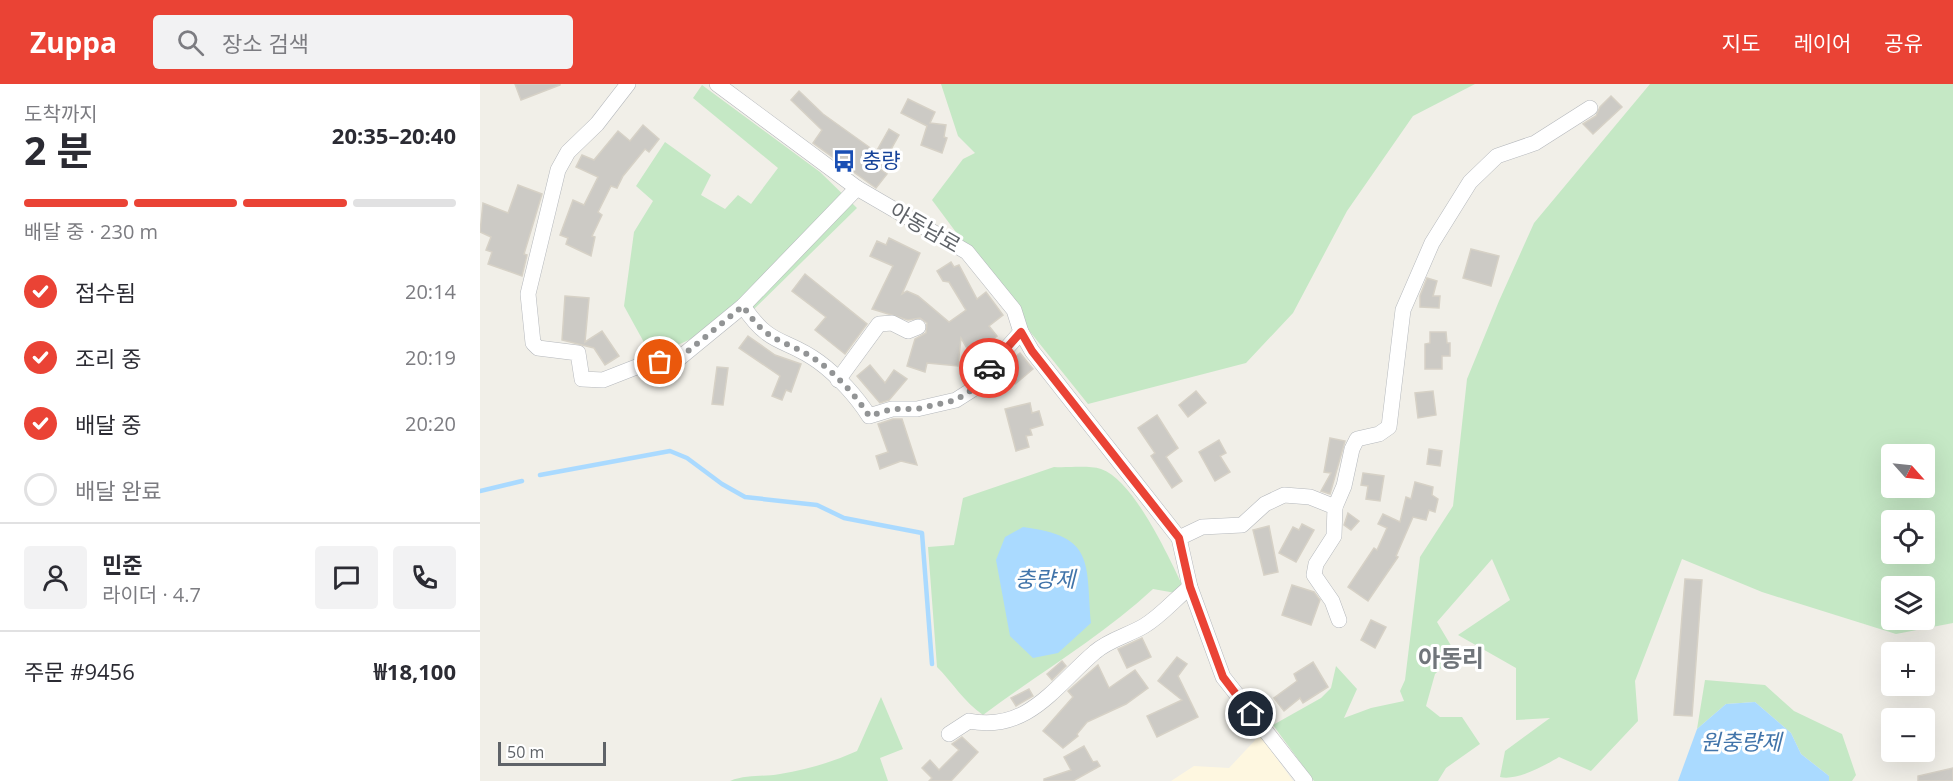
<!DOCTYPE html>
<html lang="ko">
<meta charset="utf-8">
<style>
body{margin:0;font-family:"Open Sans","Noto Sans KR",sans-serif;background:#f2f2f3;color:#2b2b33;height:100vh;display:flex;flex-direction:column;font-size:22px;white-space:nowrap}
*{box-sizing:border-box;margin:0}
p{font-size:20px;color:#7c7c81}
.icon{flex:none;width:33px;height:33px;fill:none;stroke:currentColor;stroke-width:2;stroke-linecap:round;stroke-linejoin:round}
.map{position:relative;flex:1;overflow:hidden}
.drawer{display:flex;flex-direction:column;background:#fff;width:480px}
.drawer>*{flex:none}
.needle{width:39px;rotate:117deg}
.tools{position:absolute;left:1401px;top:360px;display:grid;gap:12px}
.tools a{display:grid;place-items:center;width:54px;height:54px;border-radius:6px;background:#fff;box-shadow:0 6px 24px #0002;font-size:30px}
.scale{position:absolute;left:18px;bottom:15px;width:108px;box-sizing:border-box;padding-left:6px;border:3px solid #5f6368;border-top:0;font-size:16px;line-height:21px;white-space:nowrap;color:#5f6368;-webkit-text-stroke:4px #fff;paint-order:stroke}
.pin{position:absolute;display:grid;place-items:center;width:51px;height:51px;color:#fff;margin:-26px;border:3px solid #fff;border-radius:50%;box-shadow:0 2px 6px #0007}
.courier{position:absolute;display:grid;place-items:center;width:60px;height:60px;margin:-30px;border:4px solid #ea4335;border-radius:50%;background:#fff;color:#222;box-shadow:0 2px 8px #0007}
.overview em{font-style:normal;font-weight:700}
.overview div{display:flex;flex-direction:column-reverse}
.overview{display:flex;align-items:center;justify-content:space-between;height:102px;padding:0 24px}
h1{font-size:39px;font-weight:700;line-height:45px}
.bar{display:grid;grid-template-columns:repeat(4,1fr);gap:9px 6px;align-content:center;height:72px;padding:0 24px}
.bar i{height:8px;border-radius:4px;background:#e1e1e2}
.bar .on{background:#ea4335}
.bar p{grid-column:span 4}
.line{display:flex;align-items:center;gap:15px;padding:0 24px;border-top:2px solid #e1e1e2}
.line div{flex:1}
.round{display:grid;place-items:center;flex:none;width:63px;height:63px;border-radius:6px;background:#f2f2f3}
ol{padding:0 24px;list-style:none}
li{display:flex;align-items:center;gap:18px;height:66px}
li p{margin-inline-start:auto}
li .icon{padding:6px;border-radius:50%;background:#ea4335;color:#fff;stroke-width:4}
li:last-child{color:#7c7c81}
li i{width:33px;height:33px;border:3px solid #e1e1e2;border-radius:50%}
header{display:flex;align-items:center;gap:36px;box-sizing:border-box;height:84px;padding:0 30px;background:#ea4335;color:#fff}
header strong{font-size:28px}
nav{display:flex;gap:33px;margin-inline-start:auto;font-size:21px}
.search{width:420px;height:54px;background:#f2f2f3;display:flex;align-items:center;gap:15px;box-sizing:border-box;padding:0 21px;border-radius:6px;color:#7c7c81;font-size:22px}
main{display:flex;flex:1;min-height:0}
.map>svg:first-child{display:block}
</style>
<header>
<strong>Zuppa</strong>
<div class="search"><svg class="icon" aria-label="search" viewBox="0 0 24 24"><circle cx="10" cy="10" r="6"/><path d="M15 15l6 6"/></svg>장소 검색</div>
<nav><a>지도</a><a>레이어</a><a>공유</a></nav>
</header>
<main>
<section class="drawer">
<div class="overview"><div><h1>2 분</h1><p>도착까지</p></div><em>20:35–20:40</em></div>
<div class="bar"><i class="on"></i><i class="on"></i><i class="on"></i><i></i><p>배달 중 · 230 m</p></div>
<ol>
<li><svg class="icon" aria-label="check" viewBox="0 0 24 24"><path d="M5 12l5 5 9-10"/></svg>접수됨<p>20:14</p></li>
<li><svg class="icon" aria-label="check" viewBox="0 0 24 24"><path d="M5 12l5 5 9-10"/></svg>조리 중<p>20:19</p></li>
<li><svg class="icon" aria-label="check" viewBox="0 0 24 24"><path d="M5 12l5 5 9-10"/></svg>배달 중<p>20:20</p></li>
<li><i></i>배달 완료</li>
</ol>
<div class="line" style="height:108px"><a class="round"><svg class="icon" aria-label="person" viewBox="0 0 24 24"><circle cx="12" cy="8" r="4"/><path d="M4 21q1-7 8-7t8 7"/></svg></a><div><b>민준</b><p>라이더 · 4.7</p></div><a class="round"><svg class="icon" aria-label="chat" viewBox="0 0 24 24"><path d="M4 5h16v11H9l-5 4z"/></svg></a><a class="round"><svg class="icon" aria-label="phone" viewBox="0 0 24 24"><path d="M5 4h4l2 5-3 2q2 4 5 5l2-3 5 2v4C11 20 4 13 5 4z"/></svg></a></div>
<div class="line" style="height:78px"><div>주문 #9456</div><b>₩18,100</b></div>
</section>
<div class="map">
<svg width="1473" height="697" viewBox="0 0 1473 697">
<rect width="100%" height="100%" fill="#f1efe8"/>
<path fill="#fef7e0" d="M780,651L813,697H691L714,682L749,684Z"/>
<g fill="#c5e8c5" fill-rule="evenodd">
<path d="M461,0H995L933,32L867,127L813,229L766,279L608,320L551,249L452,116L483,75L495,69L478,52Z"/>
<path d="M1170,0H1473V539L1416,550L1282,508L1202,475L1155,597L1158,637L1111,687L1079,673C1064,682 1037,697 1020,693L1025,667L1070,634L1036,636V584L978,551L1030,516L1012,475L957,538L976,570L955,590L946,622L960,633H982L1000,660L966,684L958,697H834L793,641L841,614L851,604L856,582L877,605L864,634L891,624L924,617L920,607L925,596L940,473L973,422L987,295L1019,217L1054,139ZM1412,370H1444V404H1412ZM1412,436H1444V470H1412ZM1412,502H1444V536H1412Z"/>
<path d="M222,1L340,88L377,124L273,226L172,273L144,222L154,148L173,117L156,102L185,58L231,91L221,111L245,125L258,111L271,120L298,84L213,14Z"/>
<path d="M574,383C588,384 608,381 621,385C655,396 692,480 707,511L673,505C621,553 559,589 503,631C484,618 473,599 457,583L448,463L474,461L483,414Z"/>
<path d="M1225,596L1285,601L1314,627L1362,650L1376,691L1372,697H1349V692L1321,670L1311,649L1275,618L1246,620L1217,645Z"/>
<path d="M401,613L423,665L400,674L408,697H250C267,690 283,693 300,690C326,686 353,678 377,667Z"/>
</g>
<g fill="#aadaff">
<path d="M543,443C615,452 606,478 611,539L578,569L553,574L530,552L516,476L525,453Z"/>
<path d="M1275,618L1311,649L1321,670L1349,692V697H1198L1217,645L1246,620Z"/>
</g>
<g fill="none" stroke-linecap="round" stroke-linejoin="round">
<g stroke="#aadaff" stroke-width="4.5">
<path d="M60,391L190,367L207,374L242,400L265,413L337,421L364,434L442,449L452,580"/>
<path d="M0,407L42,397"/>
</g>
</g>
<g fill="#cccac5" stroke="#d6d1c6" stroke-width="1.5">
<path d="M35,0H80V1L41,16Z"/>
<path d="M319,7L343,30L396,68L409,45L419,51L400,85L407,90L396,104L333,59L342,46L311,16Z"/>
<path d="M1131,12L1142,23L1113,50L1103,40L1116,32L1120,23Z"/>
<path d="M428,15L455,28L450,39L466,41L464,53L467,54L462,69L441,61L447,42L421,29Z"/>
<path d="M163,41L179,55L169,68L165,65L143,92L137,104L131,102L118,128L122,131L112,152L115,153L111,172L86,160L88,154L80,151L93,116L104,121L118,93L96,83L102,71L114,76L138,47L150,57Z"/>
<path d="M38,101L62,110L44,170L47,171L42,192L8,180L12,168L6,166L11,153L0,148L3,119L28,129Z"/>
<path d="M409,154L440,169L422,210L427,207L438,212L469,238L486,226L469,198L463,197L457,187L471,178L474,183L479,181L497,215L506,208L523,231L509,242L517,252L502,263L506,271L495,278L481,254L478,282L447,279L445,288L427,282L435,255L446,249L447,239L440,234L428,236L392,225L413,182L390,172L397,157L406,161Z"/>
<path d="M991,165L1019,172L1011,202L983,194Z"/>
<path d="M325,190L387,240L365,270L335,246L346,233L312,207Z"/>
<path d="M947,194L957,197L953,212H960L959,224L940,223V212Z"/>
<path d="M85,212L109,214L105,258L122,247L139,272L125,281L114,264L82,256Z"/>
<path d="M950,248H966L967,259H970V272H962V285H945V260L950,259Z"/>
<path d="M268,252L295,271L321,280L311,308L306,306L302,316L292,312L300,292L259,264Z"/>
<path d="M540,269L553,285L535,300L522,284Z"/>
<path d="M390,281L405,299L414,286L427,295L409,316L400,319L377,292Z"/>
<path d="M237,283L248,284L243,321L232,320Z"/>
<path d="M716,307L726,319L708,333L699,321Z"/>
<path d="M953,307L956,331L938,334L935,309Z"/>
<path d="M550,319L552,329L559,327L563,341L550,345L552,351L546,352L549,363L536,367L525,325Z"/>
<path d="M677,331L698,364L686,373L702,397L692,404L671,372L675,369L658,344Z"/>
<path d="M413,335H422L437,381L421,377L400,385L396,372L408,368L398,340Z"/>
<path d="M850,354L865,357L850,410L841,407L851,389L844,388Z"/>
<path d="M739,356L746,369L740,372L750,388L735,397L719,368Z"/>
<path d="M949,365L962,367L960,382L947,380Z"/>
<path d="M883,389L904,392L900,417L886,415L888,402L881,401Z"/>
<path d="M935,398L953,403L952,411L958,415L955,428L949,426L946,436L933,433L916,472L918,473L888,517L868,503L894,464L897,466L907,444L898,440L903,430L920,438L926,413L931,415Z"/>
<path d="M868,429L879,437L871,446L864,441Z"/>
<path d="M822,440L834,446L816,478L799,469L813,443L819,446Z"/>
<path d="M789,442L798,488L784,491L773,446Z"/>
<path d="M1205,495L1222,496L1212,632L1194,631Z"/>
<path d="M812,501L834,508L840,516L831,541L802,531Z"/>
<path d="M891,536L906,543L895,564L881,556Z"/>
<path d="M662,554L671,573L647,584L638,565Z"/>
<path d="M697,573L707,580L698,592L718,633L677,653L667,632L702,616L678,597Z"/>
<path d="M582,577L586,582L572,596L567,590Z"/>
<path d="M833,578L848,603L823,619L820,614L804,627L794,614L817,597L814,590Z"/>
<path d="M618,581L629,604L655,586L668,604L646,620L607,638L597,650L598,652L583,664L563,647L593,613L588,607Z"/>
<path d="M549,605L553,612L536,622L531,614Z"/>
<path d="M482,653L498,668L471,697H449L452,694L442,684L450,676L459,686L479,666L472,660Z"/>
<path d="M604,662L613,678L617,677L620,682L593,697H564V695L591,686L584,673Z"/>
<path d="M1473,684V697H1438V692Z"/>
</g>
<g fill="none" stroke-linecap="round" stroke-linejoin="round">
<g stroke="#b5b8bc" stroke-width="16">
<g id="street">
<path d="M148,0L117,40L88,68L78,86L48,210L53,259L58,264L98,269L102,295L123,296L164,280L196,277L263,222L377,104"/>
<path d="M237,0L377,104L487,168L534,226L541,248L552,267L699,454L710,503L743,593L825,697"/>
<path d="M263,222C291,264 305,253 339,278C358,292 377,313 389,332L412,325H437L476,316L498,302L509,284L541,248"/>
<path d="M358,296L399,240L412,239L428,247L438,243"/>
<path d="M855,423L864,402L872,365L877,355L899,350L909,343L923,226L952,159L990,98L1017,72L1055,59L1110,24"/>
<path d="M699,454L722,443L762,441L785,420L804,411L830,413L855,423L854,452L836,480L834,491L852,517L859,536"/>
<path d="M469,650L489,637C548,649 576,601 615,568C628,556 649,551 664,542C681,532 695,515 710,503"/>
</g>
</g>
<use href="#street" stroke="#fff" stroke-width="15"/>
</g>
<g fill="none" stroke-linecap="round" stroke-linejoin="round">
<path stroke="#929495" stroke-width="6" stroke-dasharray="0 10.8" d="M180,278L196,277L263,222C291,264 305,253 339,278C358,292 377,313 389,332L412,325H437L476,316L498,302L509,284"/>
<path stroke="#ea4335" stroke-width="8" d="M509,284L541,248L552,267L699,454L710,503L743,593L771,630"/>
</g>
<defs>
<g id="bus-bare" transform="scale(1.8)"><path d="M-5-6H5V4H4V6H2V4H-2V6H-4V4H-5ZM-3.5-4V0h7V-4ZM-3.5 1.2v1.5H-2V1.2ZM2 1.2v1.5H3.5V1.2Z" fill="#1a4fb4" stroke="#fff" stroke-width="2.5" paint-order="stroke"/></g>
</defs>
<g fill-rule="evenodd">
<use href="#bus-bare" x="364" y="77"/>
</g>
<g text-anchor="middle" stroke-width="6" stroke-linejoin="round" paint-order="stroke">
<g font-size="21" fill="#164399" stroke="#fff" text-anchor="start">
<text x="382" y="84">충량</text>
</g>
<g font-size="21" fill="#5f6368" stroke="#fff">
<text transform="translate(445 144) rotate(30)" y="7">아동남로</text>
</g>
<g font-size="22" font-style="italic" fill="#4174aa" stroke="#fff">
<text x="565" y="503">충량제</text>
<text x="1261" y="666">원충량제</text>
</g>
<g font-size="24" font-weight="bold" fill="#70757a" stroke="#fff">
<text x="971" y="583">아동리</text>
</g>
</g>
</svg>
<div class="tools">
<a><svg class="needle" viewBox="-14 -14 28 28"><path d="M0-13l5 13h-10z" fill="#e53935"/><path d="M0 13l5-13h-10z" fill="#7c7c81"/></svg></a>
<a><svg class="icon" aria-label="locate" viewBox="0 0 24 24"><circle cx="12" cy="12" r="6"/><path d="M12 2v4M12 18v4M2 12h4M18 12h4"/></svg></a>
<a><svg class="icon" aria-label="layers" viewBox="0 0 24 24"><path d="M12 4l9 5-9 5-9-5zM3 14l9 5 9-5"/></svg></a>
<a>+</a>
<a>−</a>
</div>
<div class="scale">50 m</div>
<div class="pin" style="left:180px;top:278px;background:#ea580c"><svg class="icon" aria-label="bag" viewBox="0 0 24 24"><path d="M5 8h14l-1 12H6zM9 8a3 3 0 0 1 6 0"/></svg></div>
<div class="pin" style="left:771px;top:630px;background:#1f2937"><svg class="icon" aria-label="home" viewBox="0 0 24 24"><path d="M3 11l9-7 9 7M6 9v11h12V9"/></svg></div>
<div class="courier" style="left:509px;top:284px"><svg class="icon" aria-label="car" viewBox="0 0 24 24"><path d="M5 17H2v-5l4-1 3-4h7l3 4 3 1v5h-3M9 17h6M6 11h13"/><circle cx="7" cy="17" r="2"/><circle cx="17" cy="17" r="2"/></svg></div>
</div>
</main>
